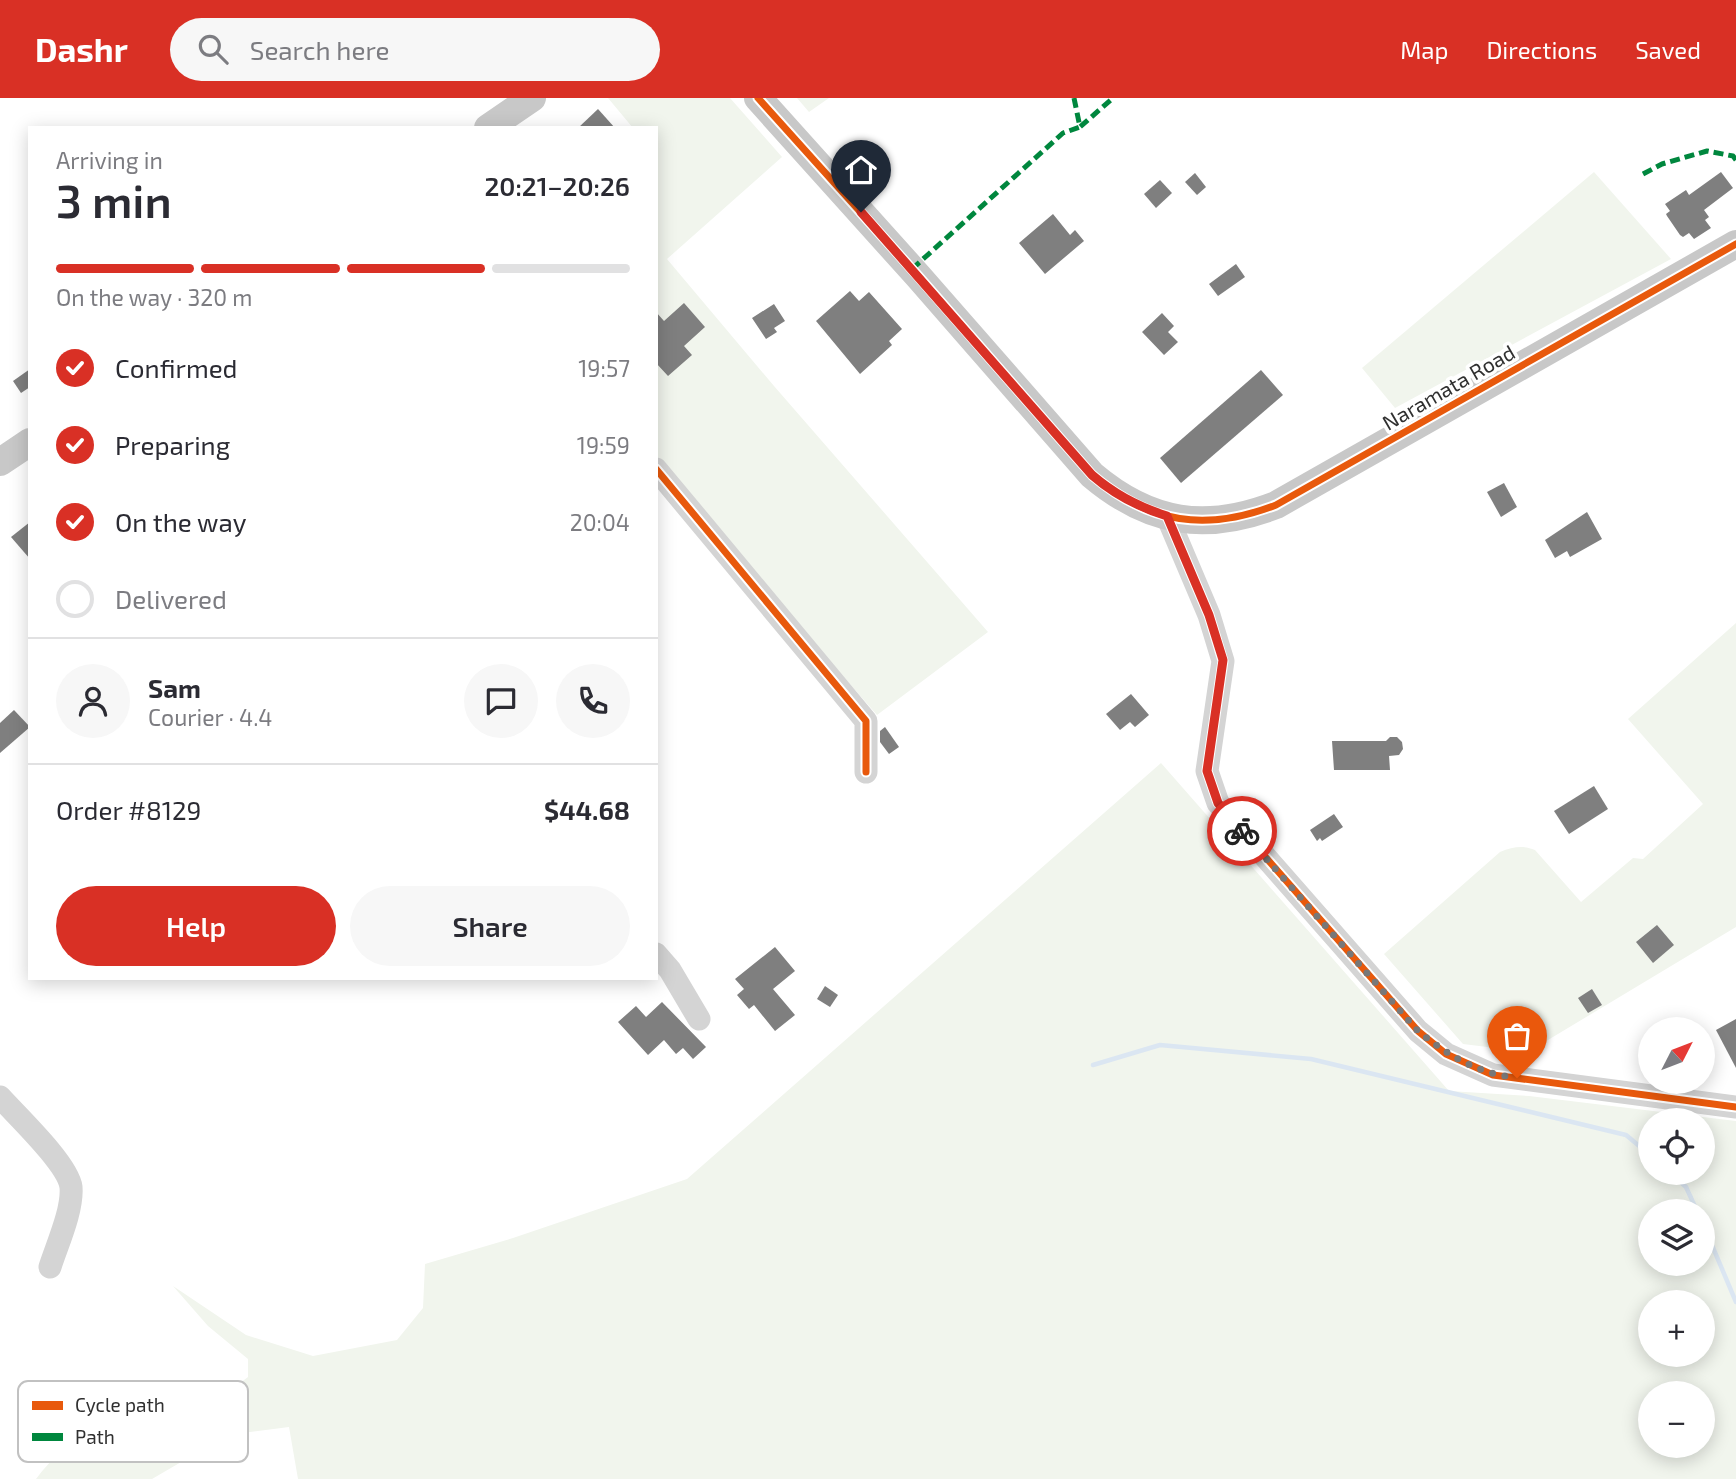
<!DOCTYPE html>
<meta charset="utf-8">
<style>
body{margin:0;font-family:"Exo 2",sans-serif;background:#f7f7f7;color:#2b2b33;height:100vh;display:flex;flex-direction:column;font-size:26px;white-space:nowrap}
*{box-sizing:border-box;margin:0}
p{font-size:23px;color:#7c7c81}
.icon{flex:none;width:38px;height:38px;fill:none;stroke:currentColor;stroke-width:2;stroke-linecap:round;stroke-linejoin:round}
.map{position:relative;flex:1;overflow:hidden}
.sheet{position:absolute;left:28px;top:28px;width:630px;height:854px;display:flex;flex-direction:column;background:#fff;border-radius:0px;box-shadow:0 4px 18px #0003}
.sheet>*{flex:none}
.needle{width:46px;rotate:48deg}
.buttons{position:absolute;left:1638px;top:919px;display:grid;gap:14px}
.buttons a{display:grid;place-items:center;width:77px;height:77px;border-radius:50%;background:#fff;box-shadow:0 4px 18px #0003;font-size:35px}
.pin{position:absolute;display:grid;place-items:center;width:60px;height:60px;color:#fff;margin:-72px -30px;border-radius:50% 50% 50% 0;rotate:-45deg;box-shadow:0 0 7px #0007}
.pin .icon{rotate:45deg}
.courier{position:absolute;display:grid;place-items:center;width:70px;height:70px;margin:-35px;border:5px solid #d93025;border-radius:50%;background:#fff;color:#222;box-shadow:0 2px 9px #0007}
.head em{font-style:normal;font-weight:600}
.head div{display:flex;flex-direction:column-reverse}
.head{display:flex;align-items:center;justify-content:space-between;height:119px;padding:0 28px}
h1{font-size:46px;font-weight:600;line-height:52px}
.bar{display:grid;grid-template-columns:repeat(4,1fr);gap:10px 7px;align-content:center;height:84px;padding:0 28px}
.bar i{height:9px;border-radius:5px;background:#e1e1e2}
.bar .current{background:#d93025}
.bar p{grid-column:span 4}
.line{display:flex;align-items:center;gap:18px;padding:0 28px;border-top:2px solid #e1e1e2}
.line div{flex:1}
.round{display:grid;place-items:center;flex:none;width:74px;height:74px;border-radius:37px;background:#f7f7f7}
ol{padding:0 28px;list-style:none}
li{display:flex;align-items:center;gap:21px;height:77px}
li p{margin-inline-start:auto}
li .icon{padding:7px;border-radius:50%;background:#d93025;color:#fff;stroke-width:4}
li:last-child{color:#7c7c81}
li i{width:38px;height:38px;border:4px solid #e1e1e2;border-radius:50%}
.cta{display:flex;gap:14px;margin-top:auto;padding:14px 28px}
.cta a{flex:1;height:80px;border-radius:42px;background:#d93025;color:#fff;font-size:28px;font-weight:600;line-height:80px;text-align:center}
.cta a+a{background:#f7f7f7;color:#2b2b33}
header{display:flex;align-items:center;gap:42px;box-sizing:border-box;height:98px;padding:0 35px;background:#d93025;color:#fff}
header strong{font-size:33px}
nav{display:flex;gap:38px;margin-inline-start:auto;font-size:24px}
.search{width:490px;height:63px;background:#f7f7f7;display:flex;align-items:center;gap:18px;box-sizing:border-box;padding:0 24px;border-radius:38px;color:#7c7c81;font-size:26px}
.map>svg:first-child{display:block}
</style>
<header>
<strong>Dashr</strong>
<div class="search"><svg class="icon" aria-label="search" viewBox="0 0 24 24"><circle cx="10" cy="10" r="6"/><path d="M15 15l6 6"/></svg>Search here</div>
<nav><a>Map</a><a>Directions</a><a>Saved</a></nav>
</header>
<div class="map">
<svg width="1736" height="1381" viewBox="0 0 1736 1381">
<rect width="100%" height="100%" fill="#fff"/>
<g fill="#f1f5ed" fill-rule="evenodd">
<path d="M608,0H730L782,59L667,161L774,288L988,534L877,617L656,364V30H633Z"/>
<path d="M797,0H829L809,14Z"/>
<path d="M1594,74L1671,161L1395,310L1362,270Z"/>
<path d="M1736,525V829L1528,954L1463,946L1384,856L1500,754C1513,749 1523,747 1535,752L1581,804L1633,760L1643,761L1703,706L1628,621Z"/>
<path d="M1161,665L1449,993L1529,998L1736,1023V1381H298L289,1329L242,1335L212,1346L152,1381H36C51,1360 74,1341 97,1329L142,1352L195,1319L248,1279V1261L208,1228L173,1188L246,1237L313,1258L397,1242L423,1210L425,1166L513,1140L687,1081ZM1650,1022H1703V1074H1650ZM1703,1113V1166H1650V1113ZM1703,1204V1256H1650V1204ZM1703,1295V1348H1650V1295Z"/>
</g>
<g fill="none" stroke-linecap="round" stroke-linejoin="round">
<g stroke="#dbe6f2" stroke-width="4.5">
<path d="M1093,967L1160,947L1311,961L1626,1037L1650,1057"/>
<path d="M1670,1074L1686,1089L1697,1113"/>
<path d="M1703,1126L1736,1204"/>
</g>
</g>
<g fill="#7f7f7f">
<path d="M598,11L615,30H578Z"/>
<path d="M1721,74L1733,90L1704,112L1709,119L1705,122L1711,130L1694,141L1689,135L1683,139L1680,137L1667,118L1666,116L1670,113L1665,106L1686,92L1689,97Z"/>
<path d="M1195,75L1206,89L1197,97L1185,84Z"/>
<path d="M1160,82L1172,95L1156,110L1144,96Z"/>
<path d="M1053,116L1070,137L1075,132L1084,143L1045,176L1019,145Z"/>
<path d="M1236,166L1245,179L1218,198L1209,186Z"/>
<path d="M850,193L859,203L869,194L902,231L889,243L892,247L860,276L816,223Z"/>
<path d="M684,205L705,229L684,248L692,257L668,278L656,265V214L664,223Z"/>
<path d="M774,206L785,223L774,230L777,234L766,241L752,220Z"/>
<path d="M1162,215L1174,228L1168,234L1178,244L1164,257L1142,234Z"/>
<path d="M30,271V289L21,295L13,283Z"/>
<path d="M1261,272L1283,297L1181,385L1160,360Z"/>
<path d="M1504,385L1517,409L1501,419L1487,394Z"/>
<path d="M1587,414L1602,441L1570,459L1567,453L1555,460L1545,442Z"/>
<path d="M30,424V461L11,439Z"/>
<path d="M1131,596L1149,617L1135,629L1130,624L1120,632L1106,616Z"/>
<path d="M14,612L30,629L0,655V625Z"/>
<path d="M885,629L899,649L889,656L880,644V633Z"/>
<path d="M1390,639H1397L1402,644L1403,651L1399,657L1389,658L1390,672H1334L1332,643H1386Z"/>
<path d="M1594,688L1608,711L1569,736L1554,713Z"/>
<path d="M1334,716L1343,729L1322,743L1320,740L1317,743L1310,732Z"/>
<path d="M1657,827L1674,847L1653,865L1636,844Z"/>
<path d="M775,849L795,873L773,891L795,917L775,933L754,907L749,911L737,897L744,891L735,881Z"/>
<path d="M825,888L838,897L830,909L817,901Z"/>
<path d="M1592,891L1602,907L1588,915L1578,900Z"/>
<path d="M662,904L706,949L693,961L683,950L676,956L664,942L648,957L618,924L636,908L646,919Z"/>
<path d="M1736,921V970L1716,932Z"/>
</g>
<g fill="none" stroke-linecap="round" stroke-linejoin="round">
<g stroke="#d4d4d4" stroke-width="23">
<path d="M656,371L866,623V674"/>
<path d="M1167,418L1209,517L1223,563L1207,673L1218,705L1418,933L1446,956L1493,977L1736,1009"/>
<path d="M656,856L670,872L699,921"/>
<path d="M0,999C17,1018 68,1066 71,1089C73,1112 57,1147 50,1169"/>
</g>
<g stroke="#c8c8c8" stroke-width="28">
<path d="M758,0L918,178L1092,377C1150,426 1206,434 1276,407L1736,146"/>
<path d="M488,30L532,0"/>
<path d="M0,364L30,344"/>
</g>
<g stroke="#00873e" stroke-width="5" stroke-dasharray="10 5" stroke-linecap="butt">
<path d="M1074,0L1080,29L1113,0"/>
<path d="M1643,76L1662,66L1707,53L1733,58L1736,62"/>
<path d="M912,171L1063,35L1080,29"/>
</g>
<g stroke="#fff" stroke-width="11">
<g id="cycleway">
<path d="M758,0L918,178L1092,377C1150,426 1206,434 1276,407L1736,146"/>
<path d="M656,371L866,623V674"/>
<path d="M1167,418L1209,517L1223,563L1207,673L1218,705L1418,933L1446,956L1493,977L1736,1009"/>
</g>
</g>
<use href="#cycleway" stroke="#e8590c" stroke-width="7"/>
</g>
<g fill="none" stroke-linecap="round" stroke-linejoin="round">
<path stroke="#787878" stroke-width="7" stroke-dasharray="0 12.6" d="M1242,733L1418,933C1449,958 1476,975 1517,980"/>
<path stroke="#d93025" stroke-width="9" d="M861,114L1092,377C1115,397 1138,409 1167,418L1209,517L1223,562L1207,673L1218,705L1242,733"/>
</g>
<g text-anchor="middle" stroke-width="7" stroke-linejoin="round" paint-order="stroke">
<g font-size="21" fill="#303030" stroke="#fff">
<text transform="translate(1449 290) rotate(-30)" y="7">Naramata Road</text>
</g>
</g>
<rect x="18" y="1283" width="230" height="81" rx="10" fill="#fff" stroke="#c1c1c1" stroke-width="2"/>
<rect x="32" y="1303" width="31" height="9" fill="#e8590c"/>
<rect x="32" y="1335" width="31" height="8" fill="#00873e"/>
<g font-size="19" fill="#303030">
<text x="75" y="1314">Cycle path</text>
<text x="75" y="1346">Path</text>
</g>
</svg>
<div class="buttons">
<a><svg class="needle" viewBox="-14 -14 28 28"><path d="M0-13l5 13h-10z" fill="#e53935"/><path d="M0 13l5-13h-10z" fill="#7c7c81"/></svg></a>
<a><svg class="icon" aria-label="locate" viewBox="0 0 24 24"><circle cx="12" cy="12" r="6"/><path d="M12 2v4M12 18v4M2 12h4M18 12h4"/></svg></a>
<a><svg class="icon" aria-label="layers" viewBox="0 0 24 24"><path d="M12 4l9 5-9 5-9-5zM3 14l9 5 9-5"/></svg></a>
<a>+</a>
<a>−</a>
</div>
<div class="pin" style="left:1517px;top:980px;background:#ea580c"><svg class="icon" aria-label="bag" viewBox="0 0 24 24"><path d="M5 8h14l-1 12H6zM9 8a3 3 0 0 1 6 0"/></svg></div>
<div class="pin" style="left:861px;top:114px;background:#1f2937"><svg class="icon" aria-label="home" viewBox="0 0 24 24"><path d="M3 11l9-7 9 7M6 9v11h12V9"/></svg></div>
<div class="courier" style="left:1242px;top:733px"><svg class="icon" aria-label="bike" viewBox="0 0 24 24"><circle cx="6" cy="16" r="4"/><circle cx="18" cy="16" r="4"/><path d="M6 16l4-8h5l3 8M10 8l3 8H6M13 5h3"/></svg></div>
<section class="sheet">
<div class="head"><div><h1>3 min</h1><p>Arriving in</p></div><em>20:21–20:26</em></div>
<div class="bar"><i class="current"></i><i class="current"></i><i class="current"></i><i></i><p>On the way · 320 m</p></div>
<ol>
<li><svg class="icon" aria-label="check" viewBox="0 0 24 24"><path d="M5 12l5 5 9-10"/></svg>Confirmed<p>19:57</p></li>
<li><svg class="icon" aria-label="check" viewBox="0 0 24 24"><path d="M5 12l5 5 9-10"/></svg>Preparing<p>19:59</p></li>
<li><svg class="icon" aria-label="check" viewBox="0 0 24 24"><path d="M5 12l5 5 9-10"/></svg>On the way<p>20:04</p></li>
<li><i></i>Delivered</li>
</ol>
<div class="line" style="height:126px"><a class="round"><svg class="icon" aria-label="person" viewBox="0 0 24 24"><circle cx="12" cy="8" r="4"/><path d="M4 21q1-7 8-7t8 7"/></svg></a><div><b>Sam</b><p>Courier · 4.4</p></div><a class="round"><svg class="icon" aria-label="chat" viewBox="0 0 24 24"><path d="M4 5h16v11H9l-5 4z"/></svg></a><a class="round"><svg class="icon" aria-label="phone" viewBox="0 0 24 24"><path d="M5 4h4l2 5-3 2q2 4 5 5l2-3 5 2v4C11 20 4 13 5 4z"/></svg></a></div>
<div class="line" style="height:91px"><div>Order #8129</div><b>$44.68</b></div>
<div class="cta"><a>Help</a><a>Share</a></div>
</section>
</div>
